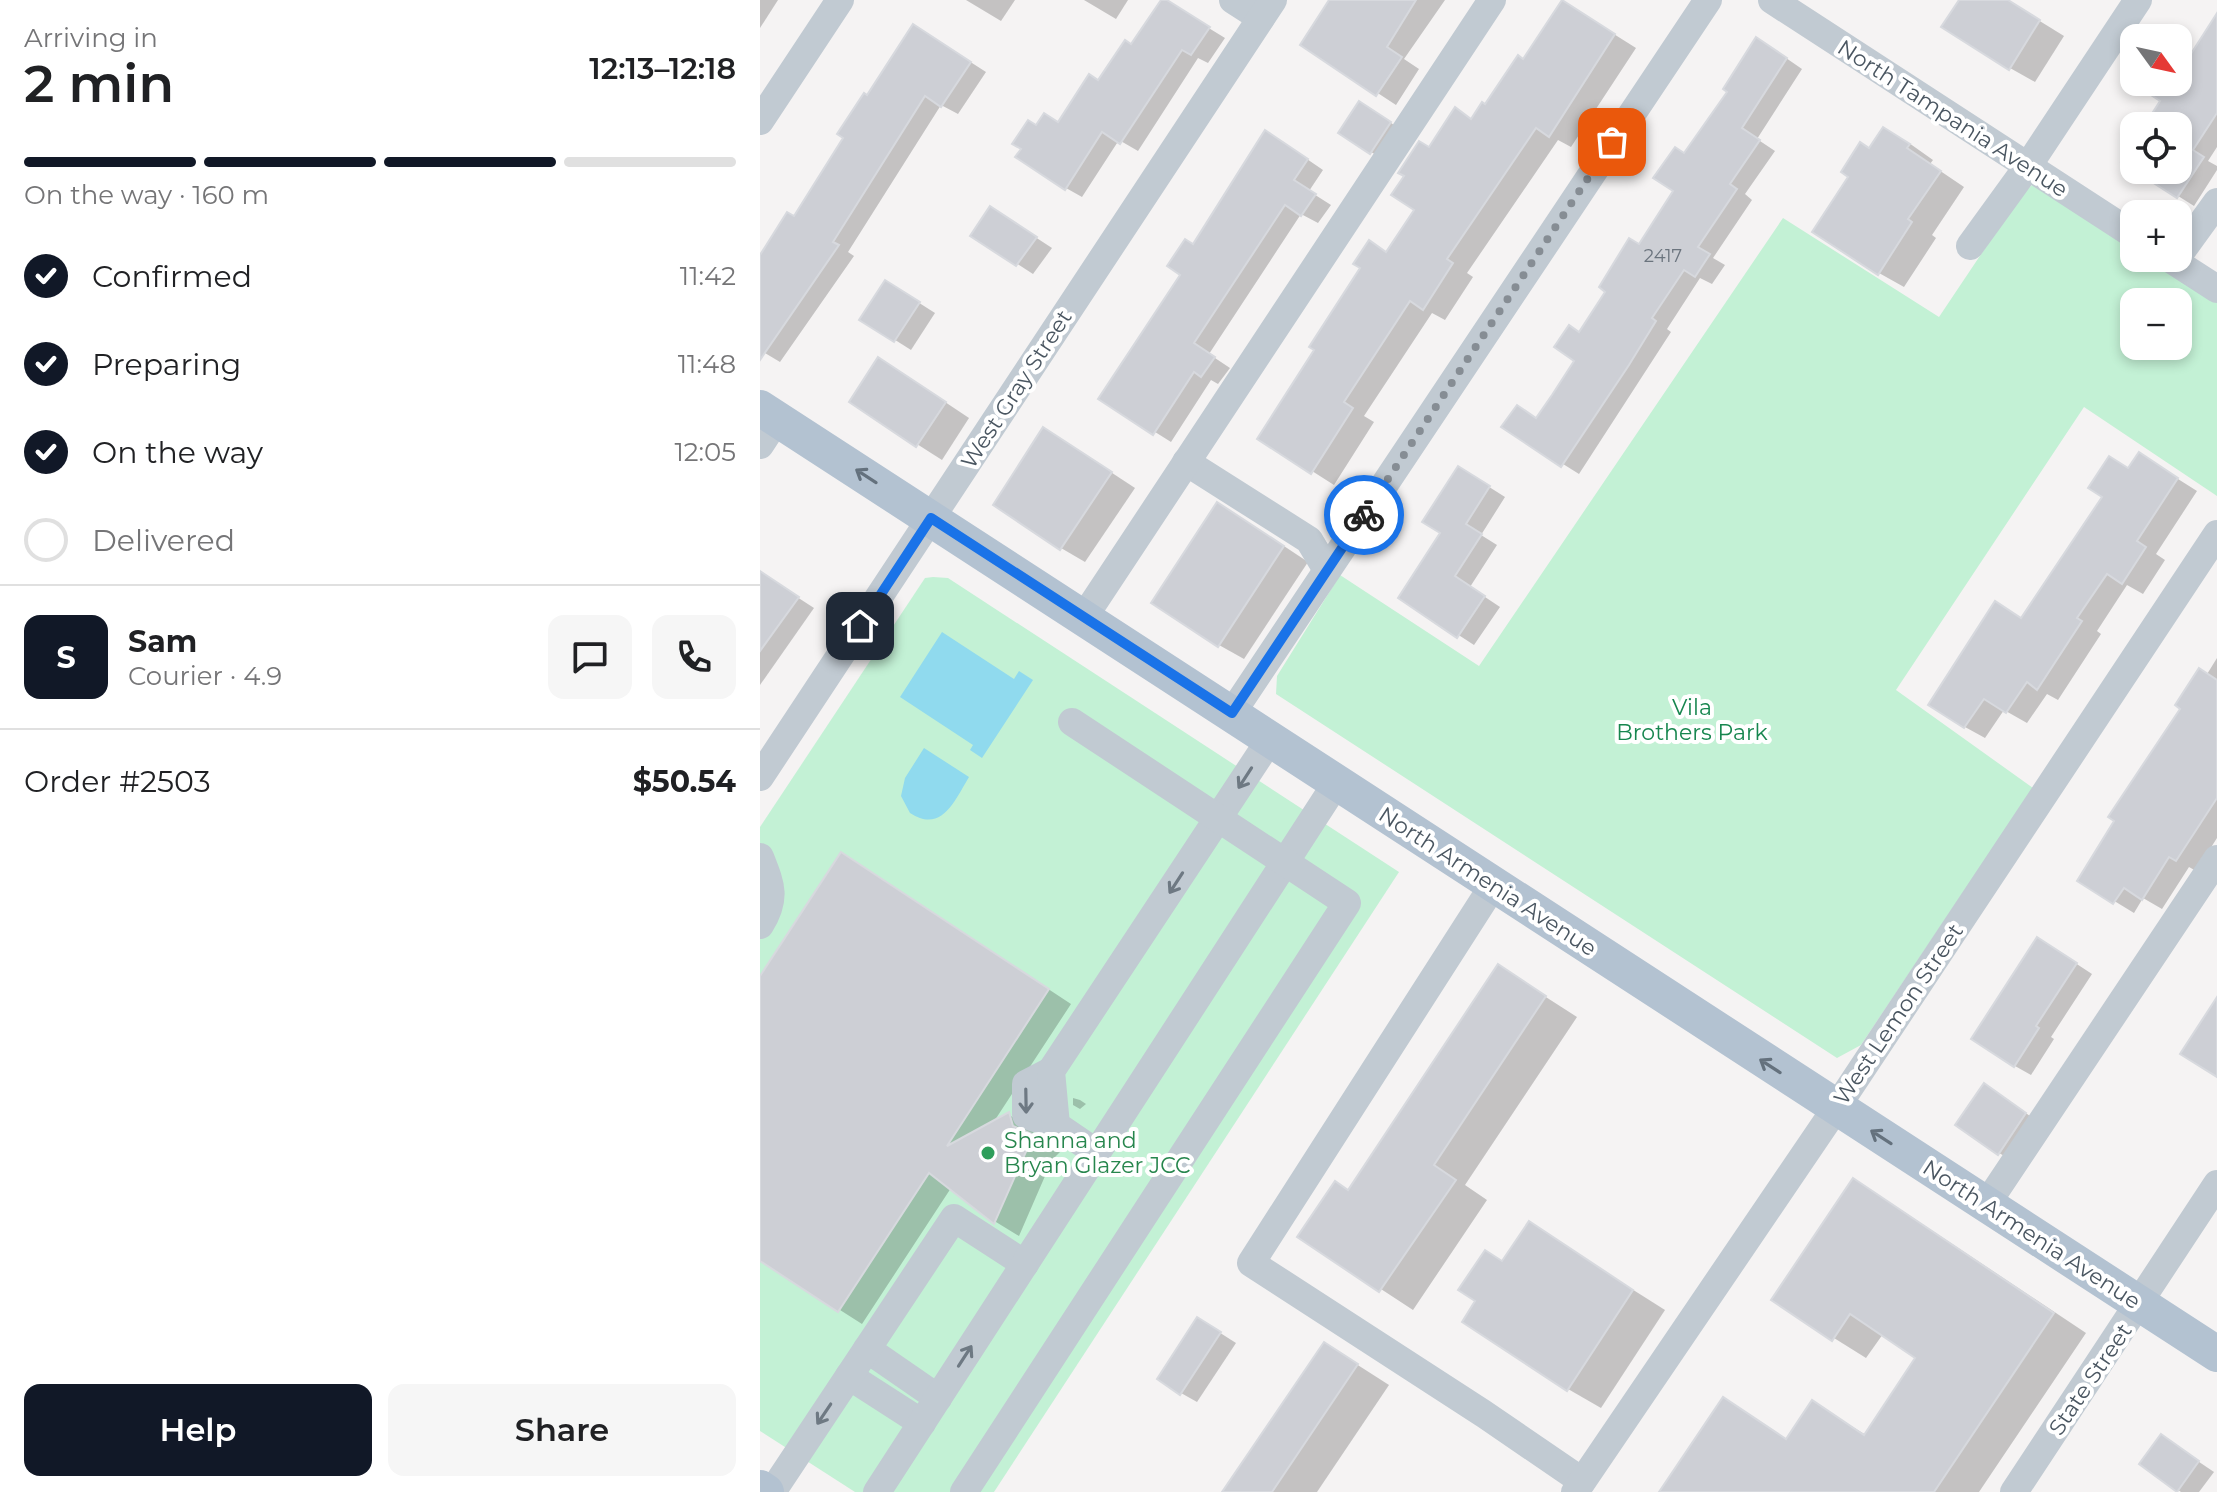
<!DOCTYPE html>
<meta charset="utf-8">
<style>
body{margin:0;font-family:Montserrat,sans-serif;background:#f6f6f6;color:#202124;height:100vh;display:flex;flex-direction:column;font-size:30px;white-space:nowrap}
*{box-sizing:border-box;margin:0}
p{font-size:26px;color:#757577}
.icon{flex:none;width:44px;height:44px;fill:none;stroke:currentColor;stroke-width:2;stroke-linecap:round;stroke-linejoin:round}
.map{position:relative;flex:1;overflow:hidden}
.panel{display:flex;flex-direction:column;background:#fff;width:760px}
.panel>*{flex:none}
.needle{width:52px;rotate:123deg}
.controls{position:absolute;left:1360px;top:24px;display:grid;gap:16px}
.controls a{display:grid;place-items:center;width:72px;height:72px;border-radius:16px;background:#fff;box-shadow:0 4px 12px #0003;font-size:40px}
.pin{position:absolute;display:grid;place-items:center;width:68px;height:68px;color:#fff;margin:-34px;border-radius:16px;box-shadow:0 4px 12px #0006}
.courier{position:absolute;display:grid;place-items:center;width:80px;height:80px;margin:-40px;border:6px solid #1a73e8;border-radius:50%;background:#fff;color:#222;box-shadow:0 2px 10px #0007}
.overview em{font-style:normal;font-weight:600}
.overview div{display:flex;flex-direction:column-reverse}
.overview{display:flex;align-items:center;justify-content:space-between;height:136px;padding:0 24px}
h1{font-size:52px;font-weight:600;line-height:60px}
.bar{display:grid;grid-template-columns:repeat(4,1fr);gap:12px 8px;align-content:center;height:96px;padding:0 24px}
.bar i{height:10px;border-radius:6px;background:#e0e0e0}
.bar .active{background:#111827}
.bar p{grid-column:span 4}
.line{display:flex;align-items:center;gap:20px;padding:0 24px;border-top:2px solid #e0e0e0}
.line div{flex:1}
.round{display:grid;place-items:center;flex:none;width:84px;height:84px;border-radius:16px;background:#f6f6f6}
ol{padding:0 24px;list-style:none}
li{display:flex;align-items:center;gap:24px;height:88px}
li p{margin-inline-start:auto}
li .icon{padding:8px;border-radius:50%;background:#111827;color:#fff;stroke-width:4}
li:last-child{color:#757577}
li i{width:44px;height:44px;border:4px solid #e0e0e0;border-radius:50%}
.cta{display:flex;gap:16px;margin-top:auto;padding:16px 24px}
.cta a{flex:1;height:92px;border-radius:16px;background:#111827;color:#fff;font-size:32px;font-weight:600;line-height:92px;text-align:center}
.cta a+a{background:#f6f6f6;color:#202124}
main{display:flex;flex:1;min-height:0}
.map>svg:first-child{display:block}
</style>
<main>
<section class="panel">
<div class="overview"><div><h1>2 min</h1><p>Arriving in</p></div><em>12:13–12:18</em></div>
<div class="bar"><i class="active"></i><i class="active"></i><i class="active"></i><i></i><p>On the way · 160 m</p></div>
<ol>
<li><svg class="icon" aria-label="check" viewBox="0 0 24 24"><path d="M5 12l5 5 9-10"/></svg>Confirmed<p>11:42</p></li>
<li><svg class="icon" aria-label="check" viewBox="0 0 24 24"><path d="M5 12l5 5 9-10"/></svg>Preparing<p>11:48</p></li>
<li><svg class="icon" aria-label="check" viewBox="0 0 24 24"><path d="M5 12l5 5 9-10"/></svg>On the way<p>12:05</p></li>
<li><i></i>Delivered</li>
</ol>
<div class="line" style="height:144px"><b class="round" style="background:#111827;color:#fff">S</b><div><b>Sam</b><p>Courier · 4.9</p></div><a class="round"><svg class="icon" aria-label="chat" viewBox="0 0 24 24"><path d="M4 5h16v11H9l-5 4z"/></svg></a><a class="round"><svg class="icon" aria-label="phone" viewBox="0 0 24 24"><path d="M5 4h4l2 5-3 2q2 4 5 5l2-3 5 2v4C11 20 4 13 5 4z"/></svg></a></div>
<div class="line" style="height:104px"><div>Order #2503</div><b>$50.54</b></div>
<div class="cta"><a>Help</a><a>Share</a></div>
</section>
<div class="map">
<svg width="1457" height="1492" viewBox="0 0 1457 1492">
<rect width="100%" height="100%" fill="#f5f3f3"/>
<g fill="#c3f1d5" fill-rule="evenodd">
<path d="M1272,185L1374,247V258H1391L1457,301V496L1324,407L1136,690L1273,788L1101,1045L1077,1058L516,694L517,676L580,575L719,666L1023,218L1179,317L1260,196ZM1374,302H1418V346H1374Z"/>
<path d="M173,577L188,578L639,872L234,1492H95L0,1431V827L165,578Z"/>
</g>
<g fill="#90daee">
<path d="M182,632L254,679L259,671L273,680L222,758L210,750L213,745L140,697Z"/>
<path d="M164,748L209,777C195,800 182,834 150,813L141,796L145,778Z"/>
</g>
<g fill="#0003">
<path d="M0,0H18L0,28Z"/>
<path d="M206,0H255L241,21Z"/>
<path d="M324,0H368L356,19Z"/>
<path d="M403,0L465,38L448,63L438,58L378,151L359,140L322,197L306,188L277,127L299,124L372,47Z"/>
<path d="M572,0H685L644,59L659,69L636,105L543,44Z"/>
<path d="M1201,0H1246L1304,36L1275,82L1250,68Z"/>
<path d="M803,2L876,48L811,147L798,140L707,273L713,277L685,320L672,313L604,416L614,422L574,485L500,438L656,210L670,149L713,120L726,107L764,61Z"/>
<path d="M1457,17V147L1448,161L1457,166V170L1434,206L1377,170H1418V126H1386L1403,101L1394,82H1418V59L1427,64Z"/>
<path d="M170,36L226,72L198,114L181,105L88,252L94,256L20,362L0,350V277L108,98Z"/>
<path d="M1013,49L1042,69L997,139L1015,151L985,194L992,200L953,258L965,265L952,284L940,278L907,329L911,332L819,474L744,427L778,419L817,360L820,334L916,191L925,155Z"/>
<path d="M616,113L646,133L627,161L611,152Z"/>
<path d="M522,142L563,170L549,191L571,205L558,223L541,214L449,354L470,368L458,384L451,380L411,442L341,398L423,274L434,246Z"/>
<path d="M1149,143L1173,160L1170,164L1204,187L1172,235L1176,238L1144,287L1119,273L1110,150Z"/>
<path d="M246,218L292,248L273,274L213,235Z"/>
<path d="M142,292L175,313L151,350L102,319Z"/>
<path d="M143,374L209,418L182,460L91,402Z"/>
<path d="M308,444L375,488L325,562L301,548Z"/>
<path d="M1399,467L1437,491L1396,554L1405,560L1383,594L1367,585L1337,631L1341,634L1298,700L1287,694L1267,723L1244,710L1225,738L1205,727L1262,620L1370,470Z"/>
<path d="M715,478L745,497L721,535L737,545L710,587L740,607L714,645L640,597Z"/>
<path d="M483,519L548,562L484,659L459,645Z"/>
<path d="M0,573L54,608L0,685Z"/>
<path d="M1457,658V838L1436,871L1429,867L1402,909L1383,898L1374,913L1320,880Z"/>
<path d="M105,868L311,1004L233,1123L249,1115L272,1128L275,1138L300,1152L292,1160L259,1236L236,1222L191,1188L102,1324L0,1259V979Z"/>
<path d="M1294,949L1332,974L1291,1037L1294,1039L1271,1075L1255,1066Z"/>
<path d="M739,967L817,1017L705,1185L727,1200L653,1310L540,1236L589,1192Z"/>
<path d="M1241,1095L1281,1124L1255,1162L1239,1153Z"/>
<path d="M313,1098L320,1100L326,1104L320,1109L313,1105Z"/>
<path d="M1094,1181L1126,1200L1326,1333L1219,1492H902L963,1400L1028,1440L1053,1403L1106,1435L1158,1357L1123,1334L1106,1358L1013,1300Z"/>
<path d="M769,1224L905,1310L841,1408L808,1389L718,1301Z"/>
<path d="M454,1329L476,1343L437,1402L421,1393Z"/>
<path d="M565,1344L629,1385L557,1492H465Z"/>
<path d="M1402,1437L1454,1472L1439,1492H1421L1382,1464Z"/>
</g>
<g fill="#cdcfd5" stroke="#d7d9de" stroke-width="2">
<path d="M401,0H407L450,27L431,55L422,50L360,144L342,132L305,190L255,157L261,149L252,144L268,120L276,125L284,113L298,122L329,74L338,80L365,40L371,44Z"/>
<path d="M569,0H656L627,47L642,57L616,96L540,45Z"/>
<path d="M802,0L855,34L789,137L776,128L687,259L693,263L663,310L650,301L584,402L593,408L551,474L497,439L554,350L549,347L600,268L593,264L609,240L626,252L654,210L631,195L644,176L638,173L659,141L669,147L695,107L711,119L722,102L725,104L758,55L763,59Z"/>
<path d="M1199,0H1248L1280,20L1249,70L1181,27Z"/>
<path d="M1457,13V113L1433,150L1444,157L1417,198L1361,162L1374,141V170H1418V126H1384L1400,101L1371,82H1418V74Z"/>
<path d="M153,24L211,62L181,107L165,96L73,242L79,245L0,360V255L27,212L34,216L83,138L77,134L104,93L107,95Z"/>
<path d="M996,37L1027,58L982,128L1000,140L970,184L977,189L938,247L950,254L935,277L924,270L892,318L896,321L869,365L801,467L741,427L757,405L776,418L792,395L814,361L794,347L809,325L819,332L845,292L839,287L869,238L879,244L913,191L893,178L915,147L924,153L967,92L963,89Z"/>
<path d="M599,101L631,122L610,154L578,133Z"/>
<path d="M1123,127L1150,144L1147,148L1181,171L1148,219L1152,222L1118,275L1052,232L1088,177L1081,172L1100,142L1109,148Z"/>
<path d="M505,130L548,159L534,180L556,194L541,216L525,205L434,343L455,357L441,377L434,372L393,435L338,399L420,275L407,266L425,239L433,244Z"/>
<path d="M230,206L277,237L256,266L210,236Z"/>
<path d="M125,280L160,302L134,342L99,320Z"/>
<path d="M118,357L186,402L156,447L89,402Z"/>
<path d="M283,427L352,472L300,550L233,505Z"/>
<path d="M1379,452L1418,478L1377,541L1386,547L1362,584L1347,574L1317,618L1322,621L1277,690L1267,682L1246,713L1224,699L1204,728L1168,705L1235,601L1261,618L1342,497L1328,488L1349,456L1368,468Z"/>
<path d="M698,466L730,486L706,524L722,534L695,576L725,596L697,638L638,598L680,533L662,522Z"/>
<path d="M457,502L524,546L458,647L391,603Z"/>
<path d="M0,571L39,597L0,651Z"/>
<path d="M1439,668L1457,680V798L1416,861L1409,857L1382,900L1364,888L1353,904L1317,881L1354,821L1348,817L1420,709L1415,705Z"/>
<path d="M81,852L289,989L187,1146L249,1112L253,1126L279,1137L268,1147L234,1224L169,1173L78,1312L0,1261V976Z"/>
<path d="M1277,937L1317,963L1276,1026L1279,1028L1254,1067L1211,1039Z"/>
<path d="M738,964L786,996L674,1165L696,1180L619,1292L537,1237L575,1181L588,1190Z"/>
<path d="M1457,997V1077L1420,1054Z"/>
<path d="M1224,1083L1266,1113L1238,1155L1195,1125Z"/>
<path d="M1093,1178L1294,1313L1174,1492H899L963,1397L1026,1439L1052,1400L1104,1435L1155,1358L1090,1314L1072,1341L1011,1300Z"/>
<path d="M769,1221L873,1290L807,1391L702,1322L715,1301L698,1290L725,1250L742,1261Z"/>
<path d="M437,1317L461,1332L420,1395L397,1379Z"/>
<path d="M564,1342L598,1364L512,1492H462Z"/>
<path d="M1401,1434L1439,1461L1417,1492L1379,1464Z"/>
</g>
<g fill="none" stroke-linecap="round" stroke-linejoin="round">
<g stroke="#c1cad2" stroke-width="28">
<path d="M473,0L501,18"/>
<path d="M1012,0L1374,235"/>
<path d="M0,121L80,0"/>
<path d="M1210,246L1268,166L1378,0"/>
<path d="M1418,256L1457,202"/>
<path d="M1409,258L1457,289"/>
<path d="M0,445L17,419"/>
<path d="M426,462L549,540L567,570"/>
<path d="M324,617L732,0"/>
<path d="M472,713L948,0"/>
<path d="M0,777L513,0"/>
<path d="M0,857C11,885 17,898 0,925"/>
<path d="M734,884L491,1263L724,1414L822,1481"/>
<path d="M291,1071L266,1084V1115L296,1125"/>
<path d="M337,1153L296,1125L291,1071L511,738"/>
<path d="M1226,1205L1457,859"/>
<path d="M107,1349L178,1398"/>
<path d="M89,1376L162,1423"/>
<path d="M12,1492L194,1218L265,1264"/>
<path d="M117,1492L577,782"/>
<path d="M204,1492L587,903L312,722"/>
<path d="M815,1492L1076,1108L1457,534"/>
<path d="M1254,1492L1457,1184"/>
</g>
<g stroke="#b3c2d1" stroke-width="36">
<path d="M0,408L1457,1354"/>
<path d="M0,1488L6,1492"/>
</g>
</g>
<defs><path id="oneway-shaft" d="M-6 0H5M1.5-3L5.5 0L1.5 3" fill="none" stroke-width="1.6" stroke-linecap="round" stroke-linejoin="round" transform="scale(2)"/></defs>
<g stroke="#64717d">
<use href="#oneway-shaft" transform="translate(106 476) rotate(-147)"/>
<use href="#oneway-shaft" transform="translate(1010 1066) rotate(-147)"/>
<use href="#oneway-shaft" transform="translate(1121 1137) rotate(-147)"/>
</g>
<g stroke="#6e7983">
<use href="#oneway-shaft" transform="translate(485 778) rotate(123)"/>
<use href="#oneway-shaft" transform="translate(416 883) rotate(123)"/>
<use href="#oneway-shaft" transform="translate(266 1101) rotate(89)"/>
<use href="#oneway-shaft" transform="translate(205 1356) rotate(-57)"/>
<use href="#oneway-shaft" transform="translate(64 1414) rotate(124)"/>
</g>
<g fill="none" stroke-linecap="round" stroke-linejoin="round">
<path stroke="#868d94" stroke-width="8" stroke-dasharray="0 14.4" d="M604,515L852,142"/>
<path stroke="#1a73e8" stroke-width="10" d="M100,626L171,518L472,713L604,515"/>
</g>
<circle fill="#2e9e5b" stroke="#fff" stroke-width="3" cx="228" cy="1153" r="8"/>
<g text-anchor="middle" stroke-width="8" stroke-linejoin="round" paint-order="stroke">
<g font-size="18" fill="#6b747e">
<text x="903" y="262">2417</text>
</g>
<g font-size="22" fill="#4a5661" stroke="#fff">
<text transform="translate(1193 118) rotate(33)" y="8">North Tampania Avenue</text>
<text transform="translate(256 389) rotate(-57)" y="8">West Gray Street</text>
<text transform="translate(728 881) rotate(33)" y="8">North Armenia Avenue</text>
<text transform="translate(1138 1014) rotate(-56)" y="8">West Lemon Street</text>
<text transform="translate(1272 1234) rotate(33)" y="8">North Armenia Avenue</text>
<text transform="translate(1330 1379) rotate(-56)" y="8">State Street</text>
</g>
<g font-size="22" fill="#17864f" stroke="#fff">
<text x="932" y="715">Vila<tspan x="932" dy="25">Brothers Park</tspan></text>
</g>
<g font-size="22" fill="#27864d" stroke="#fff" text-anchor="start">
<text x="244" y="1148">Shanna and<tspan x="244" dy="25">Bryan Glazer JCC</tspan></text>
</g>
</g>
</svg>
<div class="controls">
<a><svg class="needle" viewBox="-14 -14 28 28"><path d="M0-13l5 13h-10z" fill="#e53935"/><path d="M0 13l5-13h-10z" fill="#757577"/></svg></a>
<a><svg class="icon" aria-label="locate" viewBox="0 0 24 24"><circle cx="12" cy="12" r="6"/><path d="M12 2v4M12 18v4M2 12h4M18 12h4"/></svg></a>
<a>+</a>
<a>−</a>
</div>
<div class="pin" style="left:852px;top:142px;background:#ea580c"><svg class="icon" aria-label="bag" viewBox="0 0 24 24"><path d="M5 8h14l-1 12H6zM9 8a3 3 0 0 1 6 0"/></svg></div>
<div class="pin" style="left:100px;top:626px;background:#1f2937"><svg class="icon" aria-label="home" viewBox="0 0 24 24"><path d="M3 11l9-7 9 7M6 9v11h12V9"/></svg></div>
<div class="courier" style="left:604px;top:515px"><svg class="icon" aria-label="bike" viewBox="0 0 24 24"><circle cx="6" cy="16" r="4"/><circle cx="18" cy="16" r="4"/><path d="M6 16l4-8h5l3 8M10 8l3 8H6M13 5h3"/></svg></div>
</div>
</main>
